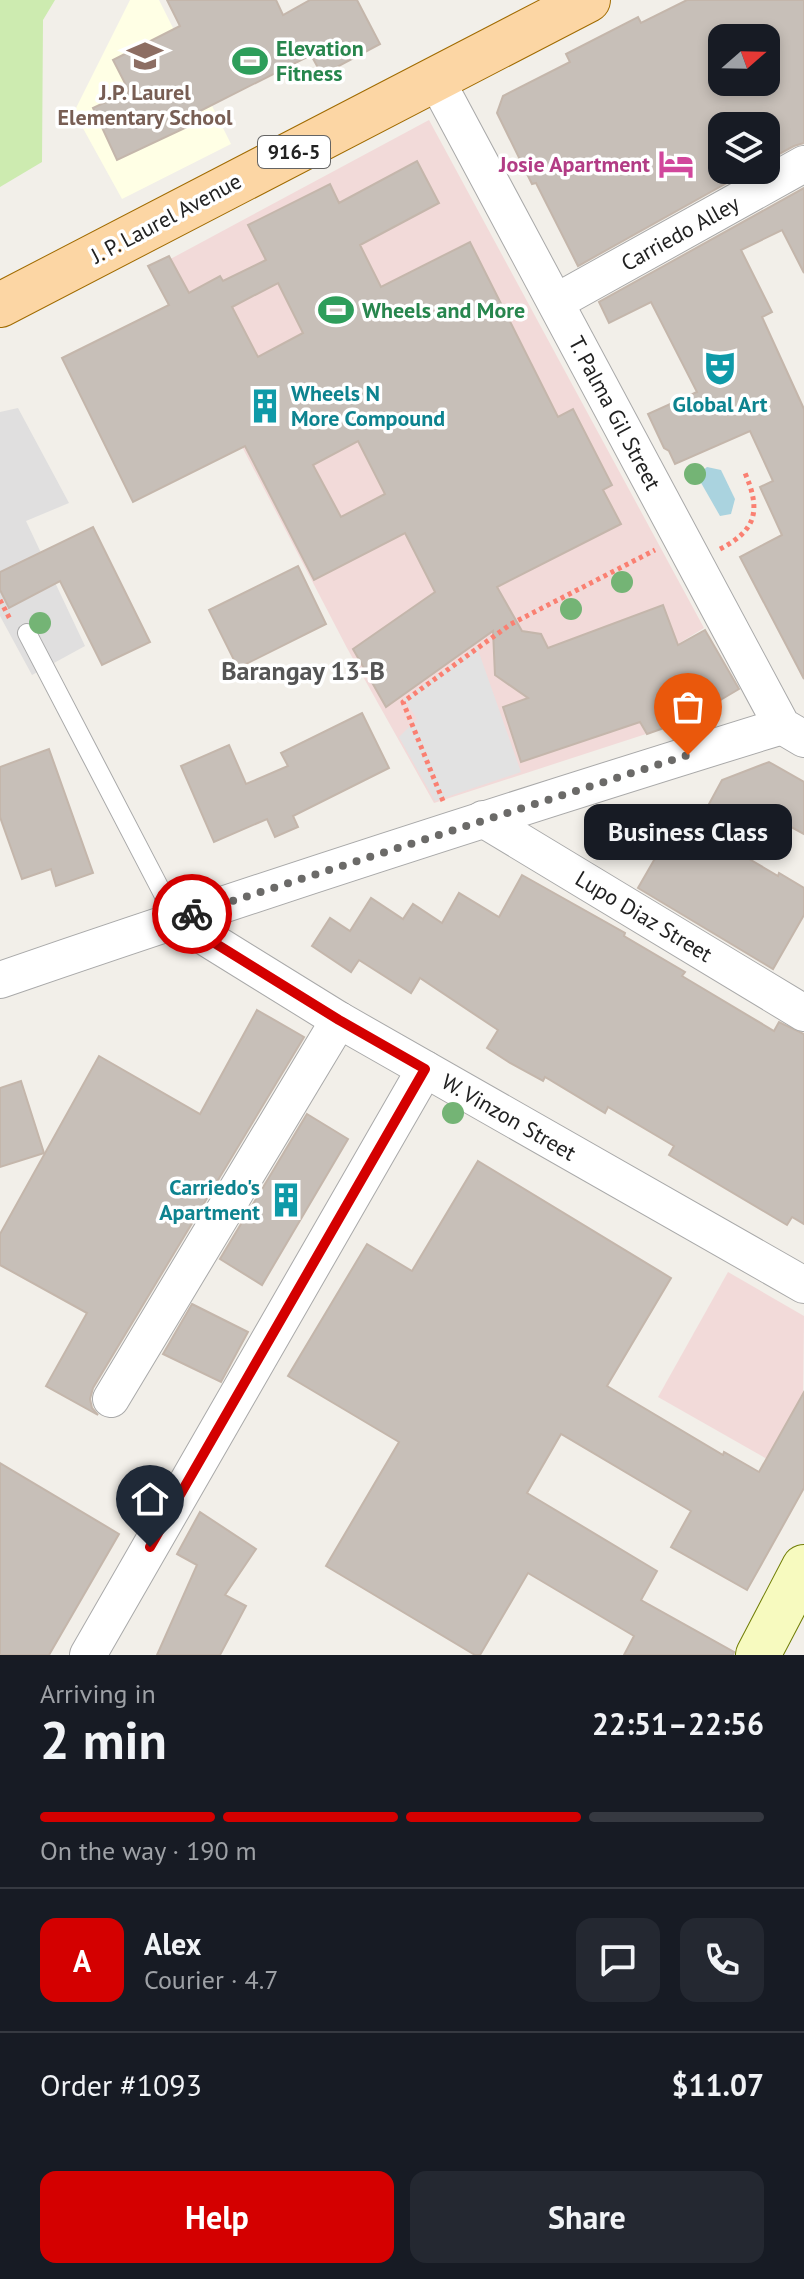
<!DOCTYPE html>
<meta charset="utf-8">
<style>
body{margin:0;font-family:"PT Sans",sans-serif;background:#242831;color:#f1f3f6;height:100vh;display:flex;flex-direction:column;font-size:30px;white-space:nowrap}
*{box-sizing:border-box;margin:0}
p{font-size:26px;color:#9ea1a6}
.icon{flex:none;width:44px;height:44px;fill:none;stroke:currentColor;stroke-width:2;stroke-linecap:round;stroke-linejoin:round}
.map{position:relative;height:1655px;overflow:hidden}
.panel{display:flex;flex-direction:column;background:#171b24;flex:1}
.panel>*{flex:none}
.needle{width:52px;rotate:70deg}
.tools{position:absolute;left:708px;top:24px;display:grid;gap:16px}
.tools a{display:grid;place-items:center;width:72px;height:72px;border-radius:16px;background:#171b24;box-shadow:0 4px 12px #0003;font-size:40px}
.pin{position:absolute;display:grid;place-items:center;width:68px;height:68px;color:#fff;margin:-82px -34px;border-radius:50% 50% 50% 0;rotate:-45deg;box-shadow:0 0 8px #0007}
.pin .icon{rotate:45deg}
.courier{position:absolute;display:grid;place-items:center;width:80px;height:80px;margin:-40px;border:6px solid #d40000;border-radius:50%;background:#fff;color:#222;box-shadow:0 2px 10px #0007}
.bubble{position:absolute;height:56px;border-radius:16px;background:#171b24;box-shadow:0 4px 12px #0003;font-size:26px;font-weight:700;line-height:56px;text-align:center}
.overview em{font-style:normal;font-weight:700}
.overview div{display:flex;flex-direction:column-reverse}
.overview{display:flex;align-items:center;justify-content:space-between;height:136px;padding:0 40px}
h1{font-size:52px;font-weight:700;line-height:60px}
.bar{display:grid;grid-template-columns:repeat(4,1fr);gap:12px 8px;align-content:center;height:96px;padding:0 40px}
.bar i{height:10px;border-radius:6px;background:#363941}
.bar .on{background:#d40000}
.bar p{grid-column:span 4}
.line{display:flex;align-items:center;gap:20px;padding:0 40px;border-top:2px solid #363941}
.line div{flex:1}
.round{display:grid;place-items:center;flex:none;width:84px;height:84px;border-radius:16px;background:#242831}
.primary-button{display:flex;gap:16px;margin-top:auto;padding:16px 40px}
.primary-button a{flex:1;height:92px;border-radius:16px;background:#d40000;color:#fff;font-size:32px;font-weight:700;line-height:92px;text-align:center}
.primary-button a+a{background:#242831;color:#f1f3f6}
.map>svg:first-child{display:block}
</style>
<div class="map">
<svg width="804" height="1655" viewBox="0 0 804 1655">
<rect width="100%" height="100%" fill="#f2efe9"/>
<path fill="#e0dfdf" d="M18,408L69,503L26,521L85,646L32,675L0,616V412Z"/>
<g fill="#f2dad9">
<path d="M429,120L704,628L678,644L609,669L646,734L434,803L347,648L150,270Z"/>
<path d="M728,1272L804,1316L802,1479L658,1397Z"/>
</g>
<path fill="#ffffe5" d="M130,0H159L231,144L122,199L74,112Z"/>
<path fill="#cdebb0" d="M0,0H55L43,20L42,162L0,187Z"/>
<path fill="#e2e2e2" d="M477,647L521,772L435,801L399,737L417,719L404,699Z"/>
<path fill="#aad3df" d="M707,467L721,470L735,499L731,514L720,516L700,481L701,472Z"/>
<g fill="#c7bfb8" stroke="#c4b6ab" stroke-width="2" fill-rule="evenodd">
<path d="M167,0H276L283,15L310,0H357L380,44L322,75L311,55L200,111L204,119L117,160L93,108L129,91L113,60L180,26Z"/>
<path d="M687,0H804V143L794,146L766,161V126H722V170H750L578,266L536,183L532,184L497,113L503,96L570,62L566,54L638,17L641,23ZM722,38H766V82H722Z"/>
<path d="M417,161L439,203L360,245L381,287L470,242L558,417L573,409L612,485L603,490L621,524L497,587L522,631L541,634L548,648L663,605L678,645L705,630L739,689L712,705L715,710L647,734L640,722L521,762L503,707L528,698L495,675L493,631L386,707L353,649L435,592L405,533L314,580L245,446L133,502L62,358L169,305L148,266L169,256L189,293L220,276L223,281L266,260L248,225L330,184L339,203ZM278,283L303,333L258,357L232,307ZM358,441L385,494L341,517L313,465Z"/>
<path d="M804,188V273L782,230L741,250L772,312L762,317L804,409V679L740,557L782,535L760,487L773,481L750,431L675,464L669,451L664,448L648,414L697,392L651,302L609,323L599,302Z"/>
<path d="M93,527L150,642L102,665L60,581L9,608L0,590V572Z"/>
<path d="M298,566L326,624L238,668L209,610Z"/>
<path d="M362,713L389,768L293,816L298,827L275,837L267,819L214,842L181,766L229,745L246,784L288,766L281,753Z"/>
<path d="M49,749L93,873L56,886L51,869L22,879L0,817V767Z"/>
<path d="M769,762L804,782V834L762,811L739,853L778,876L779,873L804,888V915L773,969L638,888L679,817L696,828L722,780Z"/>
<path d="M522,875L625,933L624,936L685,972L682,976L774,1031L779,1022L804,1034V1224L792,1217L787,1225L669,1155L674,1146L608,1107L605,1113L545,1077L543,1081L510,1063L487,1048L498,1030L420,978L411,993L359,960L351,972L312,946L330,918L350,931L371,898L403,919L413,904L442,923L459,893L499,917Z"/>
<path d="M257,1010L304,1037L93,1388L90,1399L92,1408L98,1415L46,1386L87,1313L0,1265V1234L99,1056L200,1114Z"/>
<path d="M21,1081L44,1153L0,1167V1088Z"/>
<path d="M307,1114L348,1139L262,1285L220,1259Z"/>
<path d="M478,1161L671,1278L607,1386L723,1455L724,1452L759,1472L804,1392V1488L747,1590L671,1547L691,1511L561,1434L527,1493L657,1571L641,1600L734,1652L733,1655H624L634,1636L528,1573L480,1655H475L326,1566L399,1442L288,1376L367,1244L412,1271Z"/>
<path d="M192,1304L248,1332L221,1382L163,1354Z"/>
<path d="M0,1463L119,1534L49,1655H0Z"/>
<path d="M200,1512L256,1549L225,1595L246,1606L220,1655H157L197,1565L177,1554Z"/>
</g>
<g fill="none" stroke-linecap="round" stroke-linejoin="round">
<g stroke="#a9a9a9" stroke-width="20">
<path id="lane" d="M27,633L176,919"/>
</g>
<g stroke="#a9a9a9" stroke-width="38">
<g id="street">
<path d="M435,78L782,726L804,739"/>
<path d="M556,302L804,164"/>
<path d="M483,819L804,1013"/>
<path d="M176,919L339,1020L804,1285"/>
<path d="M0,980C259,891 520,807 782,726"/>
<path d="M111,1399L339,1020"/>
<path d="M88,1655L425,1069"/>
</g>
</g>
<g stroke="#707d05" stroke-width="46">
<path id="secondary" d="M758,1655L804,1567"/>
</g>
<g stroke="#a06b00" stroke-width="46">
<path id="primary" d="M0,305L588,0"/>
</g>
<g stroke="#fa8072" stroke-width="5" stroke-dasharray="4 4" stroke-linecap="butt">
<path d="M720,549C757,530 761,510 745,473"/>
<path d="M0,600L11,621"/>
<path d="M443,801L403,702L511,624L655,550"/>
</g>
<use href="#lane" stroke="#fff" stroke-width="18"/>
<use href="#street" stroke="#fff" stroke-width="36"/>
<use href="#secondary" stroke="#f7fabf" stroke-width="44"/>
<use href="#primary" stroke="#fcd6a4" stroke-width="44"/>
</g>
<g fill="#74b475">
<circle cx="695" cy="474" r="11"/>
<circle cx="622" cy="582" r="11"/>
<circle cx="571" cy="609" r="11"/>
<circle cx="40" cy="623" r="11"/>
<circle cx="453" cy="1113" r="11"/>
</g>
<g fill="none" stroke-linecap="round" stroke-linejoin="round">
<path stroke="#6b6a68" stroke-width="8" stroke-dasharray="0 14.4" d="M192,914L688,755"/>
<path stroke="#d40000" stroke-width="10" d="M150,1547L425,1069L339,1020L176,919L192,914"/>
</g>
<defs>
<g id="school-bare" transform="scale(2.76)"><path d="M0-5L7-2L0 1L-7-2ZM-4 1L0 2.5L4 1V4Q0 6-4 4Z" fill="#8d6e63" stroke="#fff" stroke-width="2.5" paint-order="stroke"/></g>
<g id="stadium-bare" transform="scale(2.76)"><path d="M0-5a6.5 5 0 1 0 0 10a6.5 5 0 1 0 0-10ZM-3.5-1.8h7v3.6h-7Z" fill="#2e9e5b" stroke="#fff" stroke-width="2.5" paint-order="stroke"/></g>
<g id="hotel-bare" transform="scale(2.76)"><path d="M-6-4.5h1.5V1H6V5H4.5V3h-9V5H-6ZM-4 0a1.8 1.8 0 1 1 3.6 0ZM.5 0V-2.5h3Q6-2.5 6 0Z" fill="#d1479c" stroke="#fff" stroke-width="2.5" paint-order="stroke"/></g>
<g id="theatre-bare" transform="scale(2.76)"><path d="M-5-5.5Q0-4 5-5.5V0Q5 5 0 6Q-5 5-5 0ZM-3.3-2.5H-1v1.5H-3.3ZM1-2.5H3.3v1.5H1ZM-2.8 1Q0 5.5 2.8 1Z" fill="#0f9aa8" stroke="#fff" stroke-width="2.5" paint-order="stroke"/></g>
<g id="building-bare" transform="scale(2.76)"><path d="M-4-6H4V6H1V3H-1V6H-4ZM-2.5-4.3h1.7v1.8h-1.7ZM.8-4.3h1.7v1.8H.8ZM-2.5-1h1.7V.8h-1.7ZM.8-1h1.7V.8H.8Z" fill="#0f9aa8" stroke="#fff" stroke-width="2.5" paint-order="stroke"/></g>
</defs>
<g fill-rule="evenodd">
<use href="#school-bare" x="145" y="56"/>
<use href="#stadium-bare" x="250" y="61"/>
<use href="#hotel-bare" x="676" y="164"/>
<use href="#stadium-bare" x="336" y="310"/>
<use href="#theatre-bare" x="720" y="368"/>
<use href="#building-bare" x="265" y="406"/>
<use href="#building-bare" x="286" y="1200"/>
</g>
<g text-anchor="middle" stroke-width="7" stroke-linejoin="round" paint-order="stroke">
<rect fill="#fff" stroke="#646464" stroke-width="2" x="258" y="136" width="72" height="32" rx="6"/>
<g font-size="20" font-weight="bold" fill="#222">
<text x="294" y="159">916-5</text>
</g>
<g font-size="22" font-weight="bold" fill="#27864d" stroke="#fff" text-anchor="start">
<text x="276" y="56">Elevation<tspan x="276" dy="25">Fitness</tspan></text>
<text x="362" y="318">Wheels and More</text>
</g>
<g font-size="22" font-weight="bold" fill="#785e54" stroke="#fff">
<text x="145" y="100">J.P. Laurel<tspan x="145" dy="25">Elementary School</tspan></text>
</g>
<g font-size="22" font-weight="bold" fill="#b23c85" stroke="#fff" text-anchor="end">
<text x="650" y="172">Josie Apartment</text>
</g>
<g font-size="22" fill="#222" stroke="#fff">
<text transform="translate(166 218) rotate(-28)" y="8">J. P. Laurel Avenue</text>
<text transform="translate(680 233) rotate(-29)" y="8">Carriedo Alley</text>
<text transform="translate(615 413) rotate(62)" y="8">T. Palma Gil Street</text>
<text transform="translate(644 916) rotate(31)" y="8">Lupo Diaz Street</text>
<text transform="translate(509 1117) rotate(30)" y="8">W. Vinzon Street</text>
</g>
<g font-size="22" font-weight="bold" fill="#0d838f" stroke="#fff" text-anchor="start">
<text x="291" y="401">Wheels N<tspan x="291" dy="25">More Compound</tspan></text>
<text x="720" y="412" text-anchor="middle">Global Art</text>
<text x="260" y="1195" text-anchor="end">Carriedo's<tspan x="260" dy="25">Apartment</tspan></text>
</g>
<g font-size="26" font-weight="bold" fill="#555" stroke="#fff">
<text x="303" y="680">Barangay 13-B</text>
</g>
</g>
</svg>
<div class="tools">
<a><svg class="needle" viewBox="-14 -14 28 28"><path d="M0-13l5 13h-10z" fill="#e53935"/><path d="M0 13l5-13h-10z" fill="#9ea1a6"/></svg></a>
<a><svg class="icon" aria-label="layers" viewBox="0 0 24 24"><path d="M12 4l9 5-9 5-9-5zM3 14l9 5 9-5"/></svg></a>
</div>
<div class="pin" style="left:688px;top:755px;background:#ea580c"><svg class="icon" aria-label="bag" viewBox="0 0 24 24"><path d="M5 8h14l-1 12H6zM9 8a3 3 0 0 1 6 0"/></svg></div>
<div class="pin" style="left:150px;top:1547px;background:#1f2937"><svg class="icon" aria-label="home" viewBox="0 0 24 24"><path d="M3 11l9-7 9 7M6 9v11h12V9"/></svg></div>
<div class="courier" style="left:192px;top:914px"><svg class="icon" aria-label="bike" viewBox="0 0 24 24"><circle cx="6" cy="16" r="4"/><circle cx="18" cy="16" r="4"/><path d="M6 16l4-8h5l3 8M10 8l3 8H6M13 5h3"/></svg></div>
<div class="bubble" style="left:584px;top:804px;width:208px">Business Class</div>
</div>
<section class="panel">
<div class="overview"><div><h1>2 min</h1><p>Arriving in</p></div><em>22:51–22:56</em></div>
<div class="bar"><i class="on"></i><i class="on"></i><i class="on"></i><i></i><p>On the way · 190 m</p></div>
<div class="line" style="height:144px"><b class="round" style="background:#d40000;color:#fff">A</b><div><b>Alex</b><p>Courier · 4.7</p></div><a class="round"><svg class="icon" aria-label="chat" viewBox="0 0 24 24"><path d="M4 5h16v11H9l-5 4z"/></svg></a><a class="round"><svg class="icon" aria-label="phone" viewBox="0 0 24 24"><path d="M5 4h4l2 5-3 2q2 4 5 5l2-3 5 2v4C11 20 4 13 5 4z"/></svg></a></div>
<div class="line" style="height:104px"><div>Order #1093</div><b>$11.07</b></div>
<div class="primary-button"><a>Help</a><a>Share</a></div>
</section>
